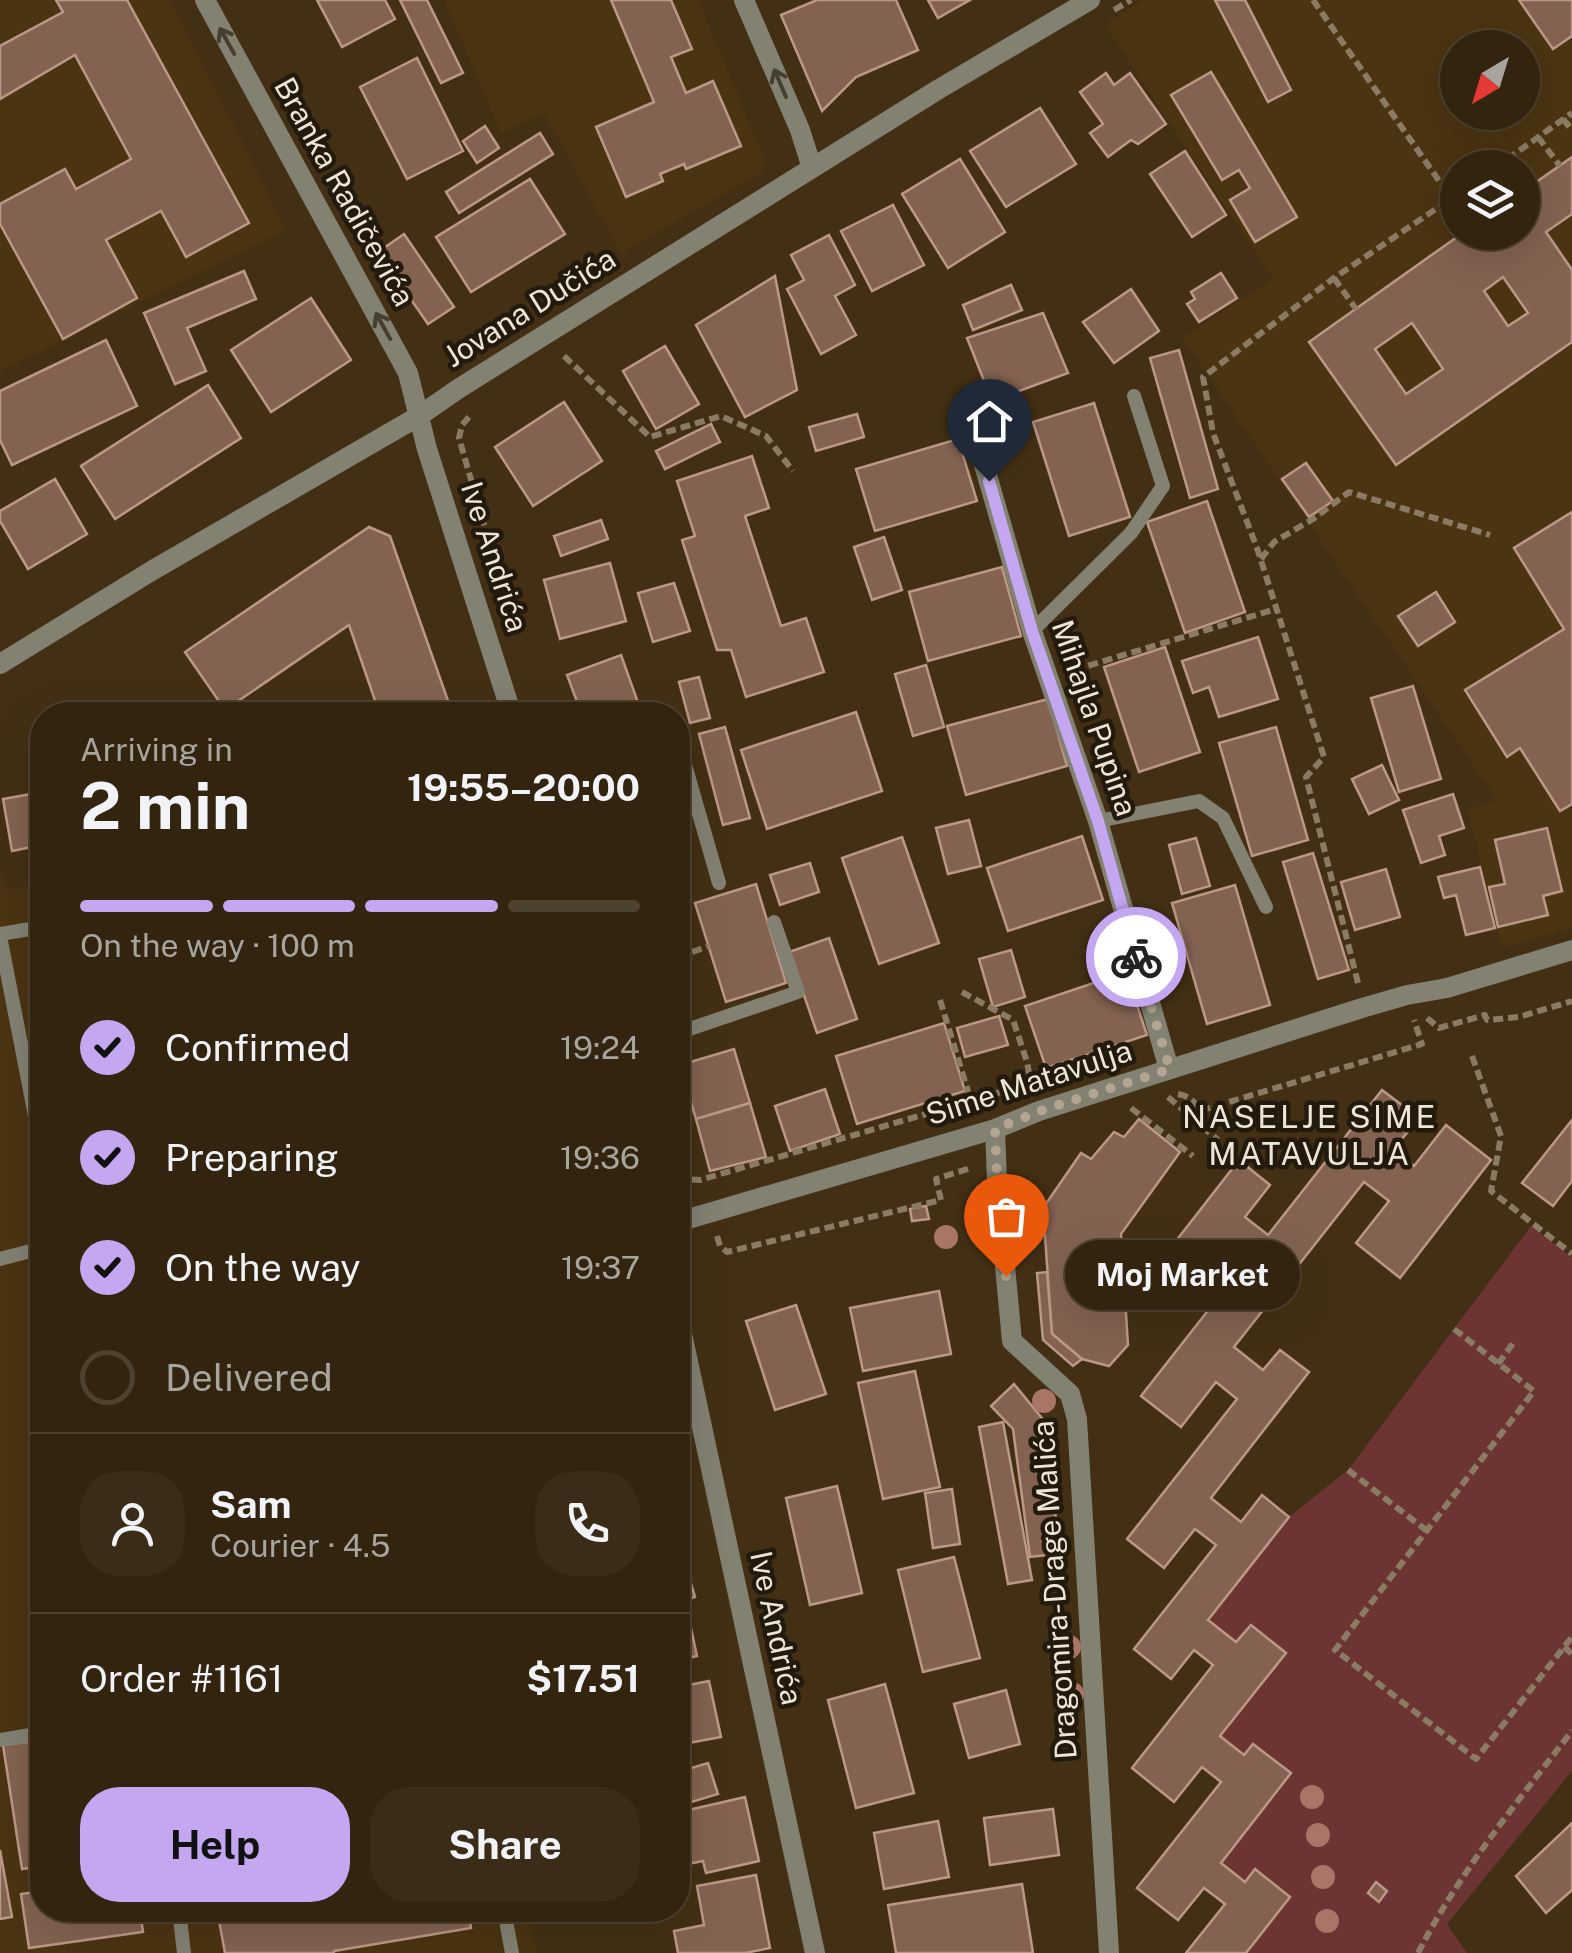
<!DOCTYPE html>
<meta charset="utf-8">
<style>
body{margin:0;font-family:"Public Sans",sans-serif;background:#3a2c18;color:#f1f3f6;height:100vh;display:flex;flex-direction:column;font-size:38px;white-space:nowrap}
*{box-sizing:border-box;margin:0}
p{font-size:32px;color:#a8a49e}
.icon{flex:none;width:55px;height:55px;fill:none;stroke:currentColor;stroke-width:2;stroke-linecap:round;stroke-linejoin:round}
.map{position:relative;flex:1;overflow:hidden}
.side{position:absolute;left:30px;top:702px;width:660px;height:1220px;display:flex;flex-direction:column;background:#32240f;border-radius:40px;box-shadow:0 10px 40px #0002,0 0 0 2px #4d412f}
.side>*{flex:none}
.needle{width:65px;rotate:218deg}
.fabs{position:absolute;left:1440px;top:30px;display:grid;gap:20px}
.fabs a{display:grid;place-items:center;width:100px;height:100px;border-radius:50%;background:#32240f;box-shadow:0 10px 40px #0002,0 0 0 2px #4d412f;font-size:50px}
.pin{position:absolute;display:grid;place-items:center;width:85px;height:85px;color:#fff;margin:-102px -42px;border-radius:50% 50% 50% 0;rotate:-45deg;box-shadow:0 0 10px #0007}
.pin .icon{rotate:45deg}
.courier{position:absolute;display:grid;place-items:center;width:100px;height:100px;margin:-50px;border:8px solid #c4a7f1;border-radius:50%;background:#fff;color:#222;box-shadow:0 2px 12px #0007}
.bubble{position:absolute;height:70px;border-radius:35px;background:#32240f;box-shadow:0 10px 40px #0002,0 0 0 2px #4d412f;font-size:32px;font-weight:700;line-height:70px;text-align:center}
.head em{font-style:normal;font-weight:700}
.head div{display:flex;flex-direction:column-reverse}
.head{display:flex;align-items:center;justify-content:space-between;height:170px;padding:0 50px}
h1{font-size:65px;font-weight:700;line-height:75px}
.bar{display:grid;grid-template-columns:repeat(4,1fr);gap:15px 10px;align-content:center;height:120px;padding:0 50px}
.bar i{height:12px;border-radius:8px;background:#4d412f}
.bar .selected{background:#c4a7f1}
.bar p{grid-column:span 4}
.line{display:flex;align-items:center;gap:25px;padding:0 50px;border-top:2px solid #4d412f}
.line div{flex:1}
.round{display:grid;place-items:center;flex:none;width:105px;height:105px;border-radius:40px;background:#3a2c18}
ol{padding:0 50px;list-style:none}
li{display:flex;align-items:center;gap:30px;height:110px}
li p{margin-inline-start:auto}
li .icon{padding:10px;border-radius:50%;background:#c4a7f1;color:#111;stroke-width:4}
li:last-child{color:#a8a49e}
li i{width:55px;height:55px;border:5px solid #4d412f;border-radius:50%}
.action{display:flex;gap:20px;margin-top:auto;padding:20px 50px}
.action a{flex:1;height:115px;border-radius:40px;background:#c4a7f1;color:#111;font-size:40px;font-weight:700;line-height:115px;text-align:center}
.action a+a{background:#3a2c18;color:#f1f3f6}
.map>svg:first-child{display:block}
</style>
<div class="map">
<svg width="1572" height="1953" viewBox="0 0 1572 1953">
<rect width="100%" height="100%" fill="#433014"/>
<g fill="#4b3411" fill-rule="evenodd">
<path d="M0,0H169L286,230L0,371Z"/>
<path d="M444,0H698L765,161L760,173L621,253L544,113L501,133Z"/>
<path d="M1143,0H1572V927L1502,948L1468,809L1498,801L1183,338L1273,279L1105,25ZM1458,48H1522V112H1458ZM1458,168H1522V232H1458Z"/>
<path d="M0,873L7,889L42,884V1910H527L536,1953H0Z"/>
</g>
<path fill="#6c3534" d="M1531,1226L1572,1258V1771L1447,1924L1467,1953H1246L1290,1897L1255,1869L1245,1882L1221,1863L1291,1773L1254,1744L1244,1755L1220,1736L1285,1653L1251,1625L1236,1642L1208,1620L1289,1517L1348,1470Z"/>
<g fill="#836251" stroke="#bc9886" stroke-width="2.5" fill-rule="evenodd">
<path d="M56,0H127L249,223L186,257L161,211L106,240L137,298L63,339L0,224V204L65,169L76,189L131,159L75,55L0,99V46L63,12Z"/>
<path d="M317,0H385L395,19L342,47Z"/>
<path d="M400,0H427L463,73L441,83Z"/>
<path d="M611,0H671L692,49L671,57L686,93L713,81L741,146L686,169L684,164L660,174L663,181L626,197L596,127L654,102Z"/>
<path d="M817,0H896L918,50L856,77L822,111L781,15Z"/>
<path d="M928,0H970L938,18Z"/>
<path d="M1215,0H1245L1291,90L1268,102Z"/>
<path d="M1519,0H1572V36L1553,49Z"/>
<path d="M417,58L463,151L407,179L360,87Z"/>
<path d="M1211,72L1297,217L1255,242L1230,200L1250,188L1239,170L1222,180L1171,95Z"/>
<path d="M1106,73L1114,85L1130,73L1166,124L1138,144L1131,140L1108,157L1090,133L1103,124L1080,92Z"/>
<path d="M1040,108L1076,164L1006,207L970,151Z"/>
<path d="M485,126L499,148L477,163L463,141Z"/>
<path d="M540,133L553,154L459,213L446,192Z"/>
<path d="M1185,151L1226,215L1192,237L1150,174Z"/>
<path d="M1572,157V214L1546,232L1572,270V342L1396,465L1309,342L1464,232H1522V192ZM1503,277L1528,313L1508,326L1484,291ZM1412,323L1443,369L1406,394L1375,349Z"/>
<path d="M960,159L1005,232L948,268L902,194Z"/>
<path d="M530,179L565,234L471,292L436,237Z"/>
<path d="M893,205L924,265L872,291L841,231Z"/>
<path d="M404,234L454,307L428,324L378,252Z"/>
<path d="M829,235L855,285L835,296L856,335L821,354L787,289L804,280L791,255Z"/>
<path d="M244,271L256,299L187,328L206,371L175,384L144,313Z"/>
<path d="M1221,273L1237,298L1199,322L1187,304L1195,299L1191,292Z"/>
<path d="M775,276L797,390L745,417L696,325Z"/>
<path d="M1011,285L1022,310L973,330L963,305Z"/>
<path d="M1131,289L1159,331L1114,363L1083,322Z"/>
<path d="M311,298L351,360L271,412L231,350Z"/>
<path d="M1043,313L1068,373L992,401L967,338Z"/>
<path d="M106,340L137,406L12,465L0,440V391Z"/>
<path d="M665,346L699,404L656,429L623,371Z"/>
<path d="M1179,350L1218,489L1190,498L1150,358Z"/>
<path d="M208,385L241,438L115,519L81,466Z"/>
<path d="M564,402L602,461L533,506L495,447Z"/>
<path d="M1094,403L1130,517L1069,536L1033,422Z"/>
<path d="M857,414L864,437L816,451L809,427Z"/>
<path d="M711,424L720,442L665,469L656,451Z"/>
<path d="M958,439L977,501L875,531L856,469Z"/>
<path d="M752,456L769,508L745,516L781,626L806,618L824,672L746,697L731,650H717L682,540L695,536L677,481Z"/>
<path d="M1306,463L1333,501L1309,517L1282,479Z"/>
<path d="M55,479L87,534L28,569L0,521V511Z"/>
<path d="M1207,501L1245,612L1185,633L1147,522Z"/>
<path d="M1572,512V804L1560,811L1520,748L1507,757L1465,690L1564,629L1514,548Z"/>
<path d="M601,520L608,539L561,556L554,536Z"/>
<path d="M369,527L390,536L453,715H380L349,625L225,710L185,652Z"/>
<path d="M884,537L902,590L872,600L854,547Z"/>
<path d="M610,563L626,621L560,639L544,580Z"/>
<path d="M1002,567L1021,636L928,661L909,592Z"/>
<path d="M674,583L690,631L653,642L638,593Z"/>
<path d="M1436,592L1455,622L1418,646L1398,616Z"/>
<path d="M1258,637L1278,699L1219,717L1209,687L1193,693L1182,661Z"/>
<path d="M1165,647L1200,752L1139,772L1104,667Z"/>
<path d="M621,655L641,711L631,715H582L567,675Z"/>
<path d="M926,665L944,727L913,736L895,674Z"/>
<path d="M699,677L710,718L690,723L679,682Z"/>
<path d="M1413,686L1441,779L1399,792L1371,698Z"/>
<path d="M1048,699L1067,766L966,795L947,726Z"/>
<path d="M856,712L882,791L767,829L741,750Z"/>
<path d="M725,727L750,818L723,825L699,734Z"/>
<path d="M1276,727L1308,840L1252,856L1219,743Z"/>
<path d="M1382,765L1399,800L1369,814L1352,779Z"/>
<path d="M42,792V845L12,851L3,799Z"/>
<path d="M1453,794L1464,828L1439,836L1445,855L1421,863L1403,810Z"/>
<path d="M678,819L689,857L678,860Z"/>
<path d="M969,820L981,866L948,874L936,828Z"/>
<path d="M1547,828L1562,891L1543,896L1548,915L1498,927L1489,887L1505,884L1495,840Z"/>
<path d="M1082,836L1103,900L1008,931L987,868Z"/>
<path d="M902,837L939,943L879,964L842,858Z"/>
<path d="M1196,838L1210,886L1182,894L1169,845Z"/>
<path d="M1313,853L1349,970L1318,979L1283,862Z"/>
<path d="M810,863L819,892L780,905L770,875Z"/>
<path d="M1480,867L1495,928L1466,935L1456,895L1444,898L1438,877Z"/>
<path d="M1386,869L1400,917L1355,930L1341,882Z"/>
<path d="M756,884L786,983L726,1002L695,903Z"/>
<path d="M1235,885L1270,1005L1207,1024L1172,903Z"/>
<path d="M829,938L857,1019L817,1033L789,952Z"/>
<path d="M1011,950L1025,997L993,1007L979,959Z"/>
<path d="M1126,972L1147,1035L1046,1068L1025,1006Z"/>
<path d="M999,1016L1008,1045L965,1057L957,1028Z"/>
<path d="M944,1023L965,1091L857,1124L836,1056Z"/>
<path d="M734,1049L750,1103L696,1119L680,1065Z"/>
<path d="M825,1089L840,1134L790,1151L775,1106Z"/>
<path d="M1382,1090L1419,1118L1393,1150L1414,1166L1446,1125L1491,1160L1400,1278L1356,1243L1389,1201L1364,1182L1234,1347L1263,1370L1280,1350L1309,1372L1211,1498L1241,1522L1262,1495L1289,1517L1208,1620L1236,1642L1251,1625L1286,1653L1220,1736L1244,1755L1253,1744L1291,1773L1221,1863L1245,1882L1255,1869L1290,1897L1246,1953H1186L1225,1904L1204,1888L1178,1920L1137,1888L1221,1782L1202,1767L1174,1802L1132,1768L1213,1665L1194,1650L1171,1679L1134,1649L1216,1545L1195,1529L1164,1568L1127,1539L1237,1399L1216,1382L1181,1427L1141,1396L1246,1262L1228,1247L1200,1283L1165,1255L1239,1160L1270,1185L1245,1217L1268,1235Z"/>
<path d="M750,1103L766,1157L710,1171L696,1119Z"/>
<path d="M1139,1119L1180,1152L1121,1234L1128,1345L1109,1366L1082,1359L1052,1334L1043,1208L1081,1153L1091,1159L1114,1132L1124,1137Z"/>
<path d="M1572,1120V1181L1553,1206L1522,1183Z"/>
<path d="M926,1206L929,1219L912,1221L910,1209Z"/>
<path d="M1047,1272L1052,1334L1082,1359L1073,1366L1043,1340L1037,1273Z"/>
<path d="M939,1291L951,1354L863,1371L850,1308Z"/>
<path d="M796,1305L826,1394L775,1410L746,1321Z"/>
<path d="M915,1371L940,1487L883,1499L858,1383Z"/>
<path d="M1014,1384L1050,1428L1058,1554L1030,1557L1013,1429L991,1406Z"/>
<path d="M1003,1422L1032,1580L1008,1584L979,1427Z"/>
<path d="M678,1485L688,1520L678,1523Z"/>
<path d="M837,1486L862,1593L810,1605L786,1498Z"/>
<path d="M952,1489L960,1544L933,1548L925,1493Z"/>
<path d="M680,1546L695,1597L678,1602V1547Z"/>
<path d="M954,1557L980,1658L923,1672L898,1570Z"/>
<path d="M687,1610L697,1656L678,1660V1612Z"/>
<path d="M709,1681L721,1737L678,1745V1687Z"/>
<path d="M885,1684L914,1793L856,1808L828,1700Z"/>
<path d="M1006,1690L1020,1744L969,1758L954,1704Z"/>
<path d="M42,1740V1866L22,1869L3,1745Z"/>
<path d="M708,1763L718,1794L678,1806V1772Z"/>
<path d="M745,1797L759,1861L706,1873L703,1861L678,1866V1832L688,1830L684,1811Z"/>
<path d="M1053,1809L1059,1855L990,1865L984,1818Z"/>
<path d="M938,1821L949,1877L884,1889L874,1833Z"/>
<path d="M1572,1823V1890L1546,1913L1516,1876Z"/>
<path d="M0,1850L12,1917L0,1919Z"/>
<path d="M756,1875L770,1948L745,1953H678L674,1931L704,1925L697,1886Z"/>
<path d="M1376,1882L1387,1891L1379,1902L1368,1893Z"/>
<path d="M1022,1884L1033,1953H896L888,1905Z"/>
<path d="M42,1891V1910H140L143,1932L29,1948L21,1894Z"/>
<path d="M217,1910H468L471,1928L334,1951V1953H225Z"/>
</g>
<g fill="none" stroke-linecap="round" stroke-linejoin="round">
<g stroke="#8b7b64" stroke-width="6" stroke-dasharray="10 5" stroke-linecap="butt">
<path d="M1313,0L1458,208"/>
<path d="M1114,10L1131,0"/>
<path d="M1563,119L1572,130"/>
<path d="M1538,137L1560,166"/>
<path d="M1495,168L1572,113"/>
<path d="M1334,278L1356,309"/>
<path d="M564,356L650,437L721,416L766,436L793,471"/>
<path d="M469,417L462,425L459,438L500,580"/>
<path d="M1261,559L1274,542L1313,519L1349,492L1490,535"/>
<path d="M1074,670L1276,609"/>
<path d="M678,957L709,946"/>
<path d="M1358,983L1306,777L1324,757L1257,548L1213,433L1203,377L1334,278L1458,194"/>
<path d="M962,992L1013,1020L1027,1062L1031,1083"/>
<path d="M940,1000L971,1101"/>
<path d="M1427,1018L1439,1028L1485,1015L1487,1020L1519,1017L1572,1001"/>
<path d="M1472,1056L1501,1136L1491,1191L1572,1254"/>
<path d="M1178,1094C1189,1096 1194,1100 1199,1111L1422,1044L1414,1020"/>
<path d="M1168,1097L1218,1140"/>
<path d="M1131,1108L1193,1156"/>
<path d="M678,1174L686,1179L700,1180L1025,1085"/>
<path d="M717,1236L720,1246L727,1252L941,1200L936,1179L971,1168"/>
<path d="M1454,1329L1534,1391L1335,1650L1476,1759L1572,1637"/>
<path d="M1498,1364L1514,1342"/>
<path d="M1348,1470L1426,1530"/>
<path d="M1564,1647L1572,1654"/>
<path d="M1418,1953C1459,1873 1517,1802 1572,1731"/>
</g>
<g stroke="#838172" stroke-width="14">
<path d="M1032,631L1131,533L1163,486L1134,396"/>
<path d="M679,744L719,883"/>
<path d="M1098,821L1199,801L1223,818L1266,907"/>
<path d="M0,934L42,927"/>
<path d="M0,936L42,1152"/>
<path d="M678,1033L798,992L774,922"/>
<path d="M0,1259L42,1248"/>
<path d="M0,1740L42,1733"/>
<path d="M179,1910L184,1953"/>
<path d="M504,1910L512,1953"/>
</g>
<g stroke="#838172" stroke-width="20">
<path d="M205,0L408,373L427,449L512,715"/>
<path d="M744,0L800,130L812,168"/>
<path d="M978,444L1032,631L1098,821L1169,1069"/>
<path d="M995,1129L997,1181L1012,1341L1070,1394L1077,1419L1109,1953"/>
<path d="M678,1222L995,1129L1039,1111L1362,1008L1407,995L1447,988L1572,950"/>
<path d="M678,1315L815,1953"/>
</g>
<path stroke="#838172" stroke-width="20" d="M0,664L153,570L419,416L458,389L939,89L1090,0"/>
</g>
<g fill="#a97566">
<circle cx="946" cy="1237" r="12"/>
<circle cx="1044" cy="1401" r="12"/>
<circle cx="1069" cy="1647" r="12"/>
<circle cx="1072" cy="1694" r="12"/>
<circle cx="1312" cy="1797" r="12"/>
<circle cx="1318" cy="1835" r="12"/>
<circle cx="1323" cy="1877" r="12"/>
<circle cx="1327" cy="1921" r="12"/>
</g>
<defs><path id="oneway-shaft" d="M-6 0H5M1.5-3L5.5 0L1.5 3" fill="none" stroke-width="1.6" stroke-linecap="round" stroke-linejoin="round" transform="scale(2.5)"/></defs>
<g stroke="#453e31">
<use href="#oneway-shaft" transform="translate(227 41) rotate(-119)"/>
<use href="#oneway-shaft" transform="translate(780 83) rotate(-113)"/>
<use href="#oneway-shaft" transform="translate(383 326) rotate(-119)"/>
</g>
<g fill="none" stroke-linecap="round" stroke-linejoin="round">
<path stroke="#b3a591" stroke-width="10" stroke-dasharray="0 18" d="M1006,1276L997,1180L995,1129L1040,1111L1170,1069L1136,957"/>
<path stroke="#c4a7f1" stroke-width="12" d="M989,481L1032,631L1098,821L1136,957"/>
</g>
<g text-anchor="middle" stroke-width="9" stroke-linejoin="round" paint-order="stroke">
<g font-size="30" fill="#f0e4d4" stroke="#231a0e">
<text transform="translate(344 192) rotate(61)" y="10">Branka Radičevića</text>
<text transform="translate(530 308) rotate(-32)" y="10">Jovana Dučića</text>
<text transform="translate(494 557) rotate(72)" y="10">Ive Andrića</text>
<text transform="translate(1094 718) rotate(71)" y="10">Mihajla Pupina</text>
<text transform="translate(1029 1083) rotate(-18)" y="10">Sime Matavulja</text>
<text transform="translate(1055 1590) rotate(-94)" y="10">Dragomira-Drage Malića</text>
<text transform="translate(776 1628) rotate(78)" y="10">Ive Andrića</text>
</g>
<g font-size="32" letter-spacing="2.5" fill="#f0e4d4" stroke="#231a0e">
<text x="1310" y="1128">NASELJE SIME<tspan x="1310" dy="37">MATAVULJA</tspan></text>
</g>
</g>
</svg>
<div class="fabs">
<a><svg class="needle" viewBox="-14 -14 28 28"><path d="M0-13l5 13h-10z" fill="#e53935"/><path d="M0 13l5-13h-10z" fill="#a8a49e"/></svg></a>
<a><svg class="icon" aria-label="layers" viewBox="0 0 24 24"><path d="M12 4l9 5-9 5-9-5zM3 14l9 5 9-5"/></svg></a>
</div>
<div class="pin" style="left:1006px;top:1276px;background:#ea580c"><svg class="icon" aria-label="bag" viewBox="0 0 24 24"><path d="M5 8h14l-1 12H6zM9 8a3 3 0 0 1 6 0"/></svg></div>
<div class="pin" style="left:989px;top:481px;background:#1f2937"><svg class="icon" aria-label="home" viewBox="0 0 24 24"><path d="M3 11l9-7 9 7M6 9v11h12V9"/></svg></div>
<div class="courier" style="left:1136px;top:957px"><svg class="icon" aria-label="bike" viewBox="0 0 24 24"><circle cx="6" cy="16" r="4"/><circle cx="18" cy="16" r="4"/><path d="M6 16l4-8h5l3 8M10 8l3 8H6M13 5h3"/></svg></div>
<div class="bubble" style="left:1065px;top:1240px;width:235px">Moj Market</div>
<section class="side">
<div class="head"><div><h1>2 min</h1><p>Arriving in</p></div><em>19:55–20:00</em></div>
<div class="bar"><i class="selected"></i><i class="selected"></i><i class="selected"></i><i></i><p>On the way · 100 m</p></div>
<ol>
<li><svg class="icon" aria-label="check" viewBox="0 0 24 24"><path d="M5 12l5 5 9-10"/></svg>Confirmed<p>19:24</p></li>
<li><svg class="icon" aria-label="check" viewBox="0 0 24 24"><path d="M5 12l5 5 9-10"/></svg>Preparing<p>19:36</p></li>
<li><svg class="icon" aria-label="check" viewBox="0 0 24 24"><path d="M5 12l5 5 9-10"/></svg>On the way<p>19:37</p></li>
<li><i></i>Delivered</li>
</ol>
<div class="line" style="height:180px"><a class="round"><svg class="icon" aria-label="person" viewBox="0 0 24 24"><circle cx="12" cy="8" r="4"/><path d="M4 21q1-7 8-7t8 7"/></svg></a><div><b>Sam</b><p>Courier · 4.5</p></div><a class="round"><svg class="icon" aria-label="phone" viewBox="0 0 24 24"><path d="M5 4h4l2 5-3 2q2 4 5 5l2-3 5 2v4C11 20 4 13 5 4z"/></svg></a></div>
<div class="line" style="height:130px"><div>Order #1161</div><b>$17.51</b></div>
<div class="action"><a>Help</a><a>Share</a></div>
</section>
</div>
